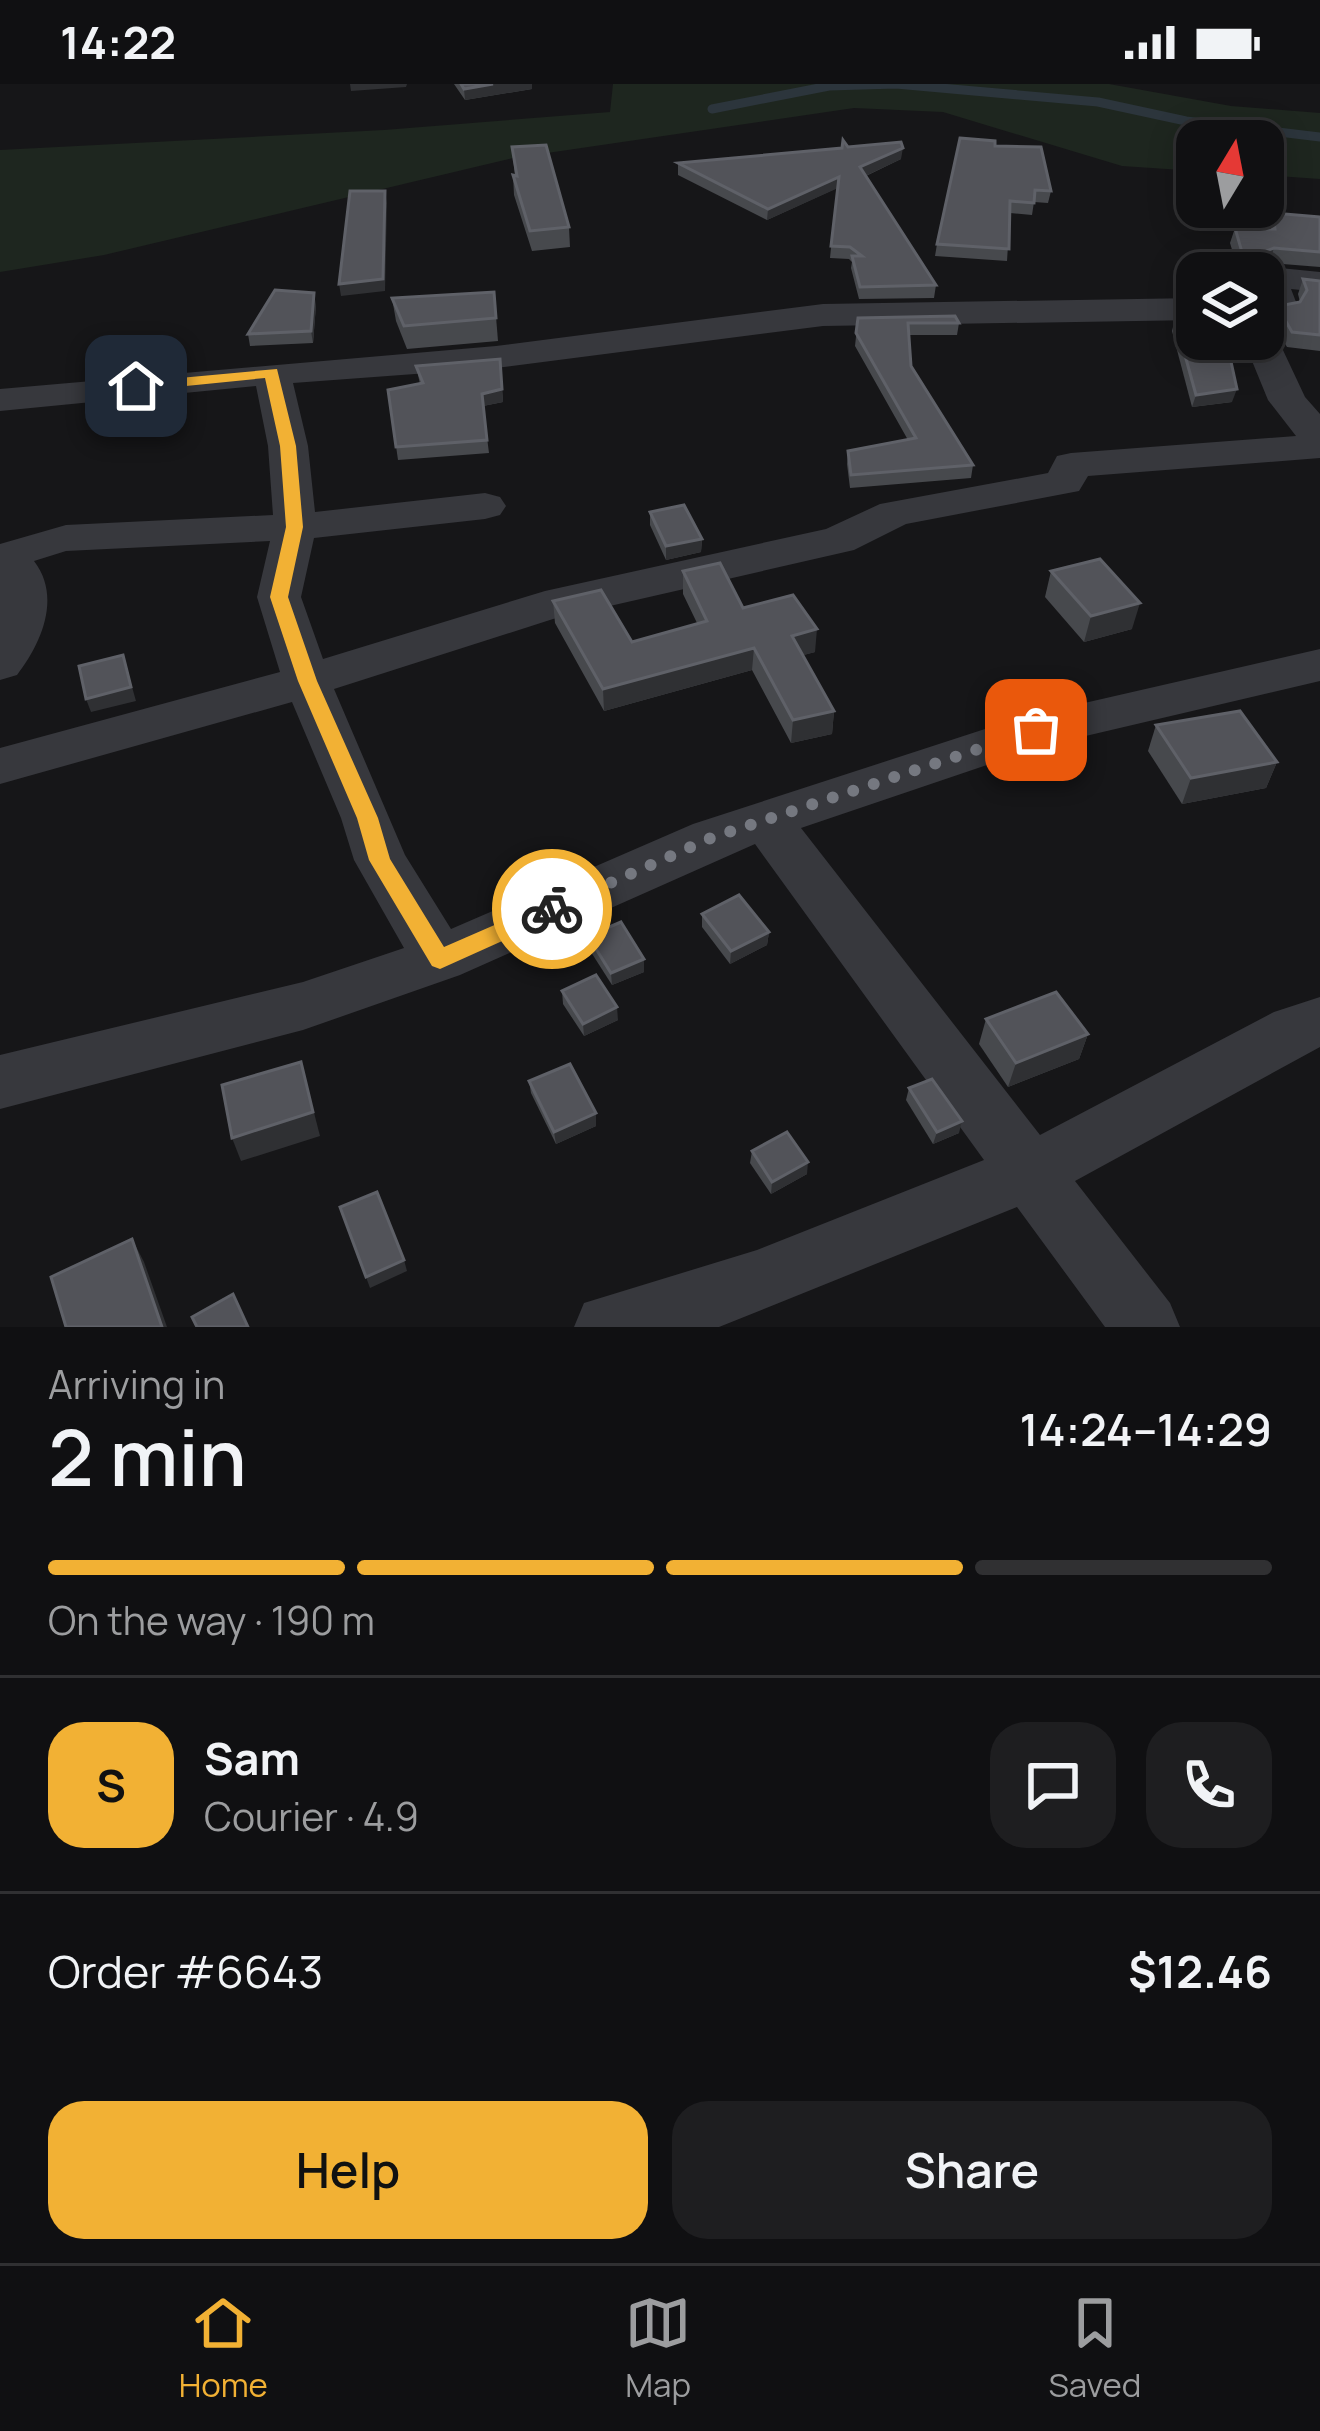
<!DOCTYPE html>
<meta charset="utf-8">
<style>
body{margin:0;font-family:Manrope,sans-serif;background:#1e1e20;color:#f1f3f6;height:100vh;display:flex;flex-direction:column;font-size:45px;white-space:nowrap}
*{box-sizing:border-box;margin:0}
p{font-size:39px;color:#9c9d9f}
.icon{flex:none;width:66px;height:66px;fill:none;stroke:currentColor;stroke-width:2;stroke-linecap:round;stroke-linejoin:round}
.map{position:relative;height:1243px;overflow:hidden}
.side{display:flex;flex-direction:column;background:#101012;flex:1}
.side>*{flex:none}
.needle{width:78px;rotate:10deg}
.controls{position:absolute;left:1176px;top:36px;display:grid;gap:24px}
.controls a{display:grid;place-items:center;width:108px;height:108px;border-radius:24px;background:#101012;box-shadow:0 6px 30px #0003,0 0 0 3px #303032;font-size:60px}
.pin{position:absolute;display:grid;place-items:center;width:102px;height:102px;color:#fff;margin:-51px;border-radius:24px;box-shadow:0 6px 18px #0006}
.courier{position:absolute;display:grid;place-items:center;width:120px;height:120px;margin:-60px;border:9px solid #f2b134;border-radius:50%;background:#fff;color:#222;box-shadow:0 3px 15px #0007}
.head em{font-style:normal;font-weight:600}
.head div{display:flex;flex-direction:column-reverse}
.head{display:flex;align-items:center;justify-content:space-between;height:204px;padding:0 48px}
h1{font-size:78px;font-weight:600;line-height:90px}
.bar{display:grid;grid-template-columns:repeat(4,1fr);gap:18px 12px;align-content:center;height:144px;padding:0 48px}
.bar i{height:15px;border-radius:9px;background:#303032}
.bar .selected{background:#f2b134}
.bar p{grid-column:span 4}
.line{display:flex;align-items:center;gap:30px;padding:0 48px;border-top:3px solid #303032}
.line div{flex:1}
.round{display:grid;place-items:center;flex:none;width:126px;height:126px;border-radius:36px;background:#1e1e20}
.primary-button{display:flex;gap:24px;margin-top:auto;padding:24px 48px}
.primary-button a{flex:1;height:138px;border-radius:36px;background:#f2b134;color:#111;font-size:48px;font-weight:600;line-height:138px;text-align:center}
.primary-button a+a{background:#1e1e20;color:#f1f3f6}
.status{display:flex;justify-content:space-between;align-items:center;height:84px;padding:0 60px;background:#101012;direction:ltr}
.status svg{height:33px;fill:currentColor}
.dock{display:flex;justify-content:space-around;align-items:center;height:168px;border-top:3px solid #303032;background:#101012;font-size:33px;color:#9c9d9f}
.dock a{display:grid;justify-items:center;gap:6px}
.dock .selected{color:#f2b134}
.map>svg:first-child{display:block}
</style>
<div class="status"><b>14:22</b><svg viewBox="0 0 49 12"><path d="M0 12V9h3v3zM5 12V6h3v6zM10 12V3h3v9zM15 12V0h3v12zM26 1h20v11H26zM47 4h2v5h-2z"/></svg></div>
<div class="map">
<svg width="1320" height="1243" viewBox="0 0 1320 1243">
<rect width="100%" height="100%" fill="#161618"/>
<path fill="#1e261f" d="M613,0H1109L1231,22L1320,29V95L1263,91V57H1197V87L1122,82L943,28L854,24L513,74L104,171L0,188V66L384,46L610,28Z"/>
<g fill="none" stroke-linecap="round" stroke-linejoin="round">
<path stroke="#2c353c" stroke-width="9" d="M712,25L829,2L896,0L1098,18L1186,37L1320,53"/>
<g fill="#37383d" fill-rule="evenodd">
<path d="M1269,183L1320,188V208L1291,205L1298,223L1292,230L1263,235V189H1255Z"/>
<path d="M1197,214V236L823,242L496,284L293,299L308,362L315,428L485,409L500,413L506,422L500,431L485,435L314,454L301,513L323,575L545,507L826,445L880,420L1048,389L1057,372L1071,369L1296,352L1268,316L1243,255H1263V245L1274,247L1305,313L1320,330V374L1088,392L1079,407L906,440L854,466L553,535L334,605L405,771L451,845L693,740L1019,634L1320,565V597L1043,662L801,744L1040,1051L1274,928L1320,913V963L1075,1097L1170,1219L1180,1243H1105L1017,1123L719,1243H574L584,1219L757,1166L984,1076L755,760L460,891L303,946L0,1025V971L303,898L404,864L354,776L341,734L292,618L0,700V664L280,588L257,513L270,457L66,467L34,477C62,513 41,560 17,591L0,596V460L66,441L273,431L268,362L256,302L0,327V305L496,262L823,220Z"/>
</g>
</g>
<g fill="#47494d">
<path d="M454,0H532V5L465,16Z"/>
<path d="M995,62L1051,107L1048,119L1034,118L1032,131L1010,129L1007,177L935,172L937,160Z"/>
<path d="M512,63L569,143L570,163L532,167L514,111L513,91L515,92Z"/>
<path d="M848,63L901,75L866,92L936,201L934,214L859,215L851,184L852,178L849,175L830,174L837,104L767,136L678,91V79Z"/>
<path d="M1273,129L1320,133V183L1269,179L1263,181V220L1269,224L1300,218L1298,210L1303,195L1320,197V267L1287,263L1275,243L1263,242V189H1239L1230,159L1235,144L1268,145Z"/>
<path d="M494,208L498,257L407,265L396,237L392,214Z"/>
<path d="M316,221L313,259L250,262L248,250Z"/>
<path d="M858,234L959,239L957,251H908L911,282L973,381L971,394L850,404L847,380L848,367L908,356L855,262Z"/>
<path d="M1175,235L1232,318L1192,323L1172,247Z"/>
<path d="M500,275L503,318L483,322L489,369L398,376L388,306L420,300L416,282Z"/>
<path d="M650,428L702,455L701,468L666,476L650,441Z"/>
<path d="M683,487L815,568L803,571L834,627L832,650L791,659L752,586L604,627L555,539L553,517L632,558L697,539L683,510Z"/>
<path d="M1051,487L1132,545L1084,558L1045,513Z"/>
<path d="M1156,641L1277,678L1266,704L1182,720L1148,667Z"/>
<path d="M702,830L769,848L767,861L730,880L702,843Z"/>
<path d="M588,852L644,888L612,901L589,865Z"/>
<path d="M562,907L618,936L584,952L563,920Z"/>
<path d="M986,935L1088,950L1079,975L1008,1003L979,960Z"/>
<path d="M529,997L596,1029V1042L556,1060L531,1009Z"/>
<path d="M909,1004L959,1049L933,1060L906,1016Z"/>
<path d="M752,1067L807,1090L771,1110L750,1079Z"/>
</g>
<g fill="#2f3033">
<path d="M350,0H407L406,3L351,7Z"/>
<path d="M493,0H532V5L465,16L464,5Z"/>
<path d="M903,64L901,75L859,95L860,83Z"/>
<path d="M839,93L838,104L767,136L768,125Z"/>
<path d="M385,107L387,119L385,207L341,212L339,200Z"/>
<path d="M1274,164L1269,179L1253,185L1258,170Z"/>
<path d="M314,209L316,221L313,259L311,247Z"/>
<path d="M502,305L503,318L483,322L482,310Z"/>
<path d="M1237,305L1232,318L1192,323L1196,311Z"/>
<path d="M702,455L701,468L666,476V462Z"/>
<path d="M1140,519L1132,545L1084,558L1091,532Z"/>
<path d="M817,545L815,568L790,575L792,552Z"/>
<path d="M754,564L752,586L604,627L603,605Z"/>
<path d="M123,571L136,617L91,628L86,615Z"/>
<path d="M834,627L832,650L791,659L793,636Z"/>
<path d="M1277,678L1266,704L1182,720L1191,694Z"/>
<path d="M769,848L767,861L730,880L731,867Z"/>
<path d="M644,875V888L612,901L611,889Z"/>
<path d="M617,923L618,936L584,952L583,940Z"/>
<path d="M1088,950L1079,975L1008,1003L1016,979Z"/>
<path d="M301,978L320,1052L241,1077L232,1054Z"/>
<path d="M596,1029V1042L556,1060L554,1048Z"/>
<path d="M962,1037L959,1049L933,1060L937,1048Z"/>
<path d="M808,1078L807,1090L771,1110L772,1098Z"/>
<path d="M132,1155L144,1178L167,1243H162Z"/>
<path d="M404,1176L407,1187L370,1204L366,1193Z"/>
</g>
<g fill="#525359" stroke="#5f6168" stroke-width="3">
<path d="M461,0H493L464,5Z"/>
<path d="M960,54L995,57V62L1041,63L1051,107L1035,106L1034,119L1010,117L1009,165L937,160Z"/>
<path d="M843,56L848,63L901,58L903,64L860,83L936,201L860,203L852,172H862L850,163L831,162L839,93L768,125L678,79L842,64Z"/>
<path d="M546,61L569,143L530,147L513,91L517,92L512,63Z"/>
<path d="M350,107H385L383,195L339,200Z"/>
<path d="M1273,129L1320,133V168L1274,164L1258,170L1256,177L1263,179V220L1269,224L1300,218L1307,206L1303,195L1320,197V251L1292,248L1280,227L1265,226L1263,232V189H1248L1235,144L1275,145Z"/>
<path d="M275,206L314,209L311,247L248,250Z"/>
<path d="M494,208L496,234L404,242L392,214Z"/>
<path d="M955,232L959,239H908L911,282L973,381L851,391L848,367L916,354L856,249L858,234Z"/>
<path d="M1175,235L1197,236V255H1226L1237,305L1196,311Z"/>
<path d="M500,275L502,305L482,310L487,356L396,363L388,306L423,299L416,282Z"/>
<path d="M684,421L702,455L666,462L650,428Z"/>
<path d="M1100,475L1140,519L1091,532L1051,487Z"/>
<path d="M720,479L743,524L793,511L817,545L792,552L834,627L793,636L754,564L603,605L553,517L601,506L632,558L707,537L683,487Z"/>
<path d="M123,571L131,603L86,615L79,582Z"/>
<path d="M1240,627L1277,678L1191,694L1156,641Z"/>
<path d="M739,811L769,848L731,867L702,830Z"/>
<path d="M621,838L644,875L611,889L588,852Z"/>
<path d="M596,891L617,923L583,940L562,907Z"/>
<path d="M1056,908L1088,950L1016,979L986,935Z"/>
<path d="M301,978L313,1028L232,1054L222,1001Z"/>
<path d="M570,980L596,1029L554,1048L529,997Z"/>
<path d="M932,995L962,1037L937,1048L909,1004Z"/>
<path d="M787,1048L808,1078L772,1098L752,1067Z"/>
<path d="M377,1108L404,1176L366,1193L340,1123Z"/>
<path d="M132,1155L162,1243H66L51,1193Z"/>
<path d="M233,1210L248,1243H197L192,1233Z"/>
</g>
<path fill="#f2b134" d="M277,285L296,362L303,443L288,513L317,597L378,734L390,775L444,863L552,816L563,825L560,831L440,885L432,882L369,776L357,734L298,597L270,513L286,443L280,362L265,294L136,307L128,302L136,298Z"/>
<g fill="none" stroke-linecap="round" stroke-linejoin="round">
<path stroke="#757880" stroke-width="12" stroke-dasharray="0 21.6" d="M552,825L711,754L1036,646"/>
</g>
</svg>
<div class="controls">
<a><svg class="needle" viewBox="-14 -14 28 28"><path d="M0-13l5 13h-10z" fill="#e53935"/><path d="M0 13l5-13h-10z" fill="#9c9d9f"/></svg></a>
<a><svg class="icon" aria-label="layers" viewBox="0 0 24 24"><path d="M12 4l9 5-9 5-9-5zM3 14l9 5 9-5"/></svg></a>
</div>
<div class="pin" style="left:1036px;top:646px;background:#ea580c"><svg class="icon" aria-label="bag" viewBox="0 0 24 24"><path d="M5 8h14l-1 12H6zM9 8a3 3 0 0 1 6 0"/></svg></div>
<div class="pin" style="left:136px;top:302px;background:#1f2937"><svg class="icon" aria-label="home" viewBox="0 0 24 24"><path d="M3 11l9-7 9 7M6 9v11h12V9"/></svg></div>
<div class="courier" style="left:552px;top:825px"><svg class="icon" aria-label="bike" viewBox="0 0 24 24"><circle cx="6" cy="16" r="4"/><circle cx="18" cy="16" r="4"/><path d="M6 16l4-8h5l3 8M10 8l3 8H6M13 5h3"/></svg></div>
</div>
<section class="side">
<div class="head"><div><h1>2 min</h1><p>Arriving in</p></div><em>14:24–14:29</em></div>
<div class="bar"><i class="selected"></i><i class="selected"></i><i class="selected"></i><i></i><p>On the way · 190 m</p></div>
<div class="line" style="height:216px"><b class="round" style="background:#f2b134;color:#111">S</b><div><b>Sam</b><p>Courier · 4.9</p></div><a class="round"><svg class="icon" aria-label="chat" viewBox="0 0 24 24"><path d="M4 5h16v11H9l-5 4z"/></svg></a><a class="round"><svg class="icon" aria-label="phone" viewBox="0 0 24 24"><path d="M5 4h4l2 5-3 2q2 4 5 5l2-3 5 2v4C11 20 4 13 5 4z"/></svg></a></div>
<div class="line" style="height:156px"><div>Order #6643</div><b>$12.46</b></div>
<div class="primary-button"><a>Help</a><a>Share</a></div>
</section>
<nav class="dock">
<a class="selected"><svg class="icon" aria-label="home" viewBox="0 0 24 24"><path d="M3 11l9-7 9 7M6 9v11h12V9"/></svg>Home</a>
<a><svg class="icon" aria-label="map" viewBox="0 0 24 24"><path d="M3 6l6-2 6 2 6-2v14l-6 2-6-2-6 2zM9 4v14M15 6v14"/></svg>Map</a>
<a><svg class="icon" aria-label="saved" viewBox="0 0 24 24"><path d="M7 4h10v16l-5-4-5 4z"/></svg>Saved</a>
</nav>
